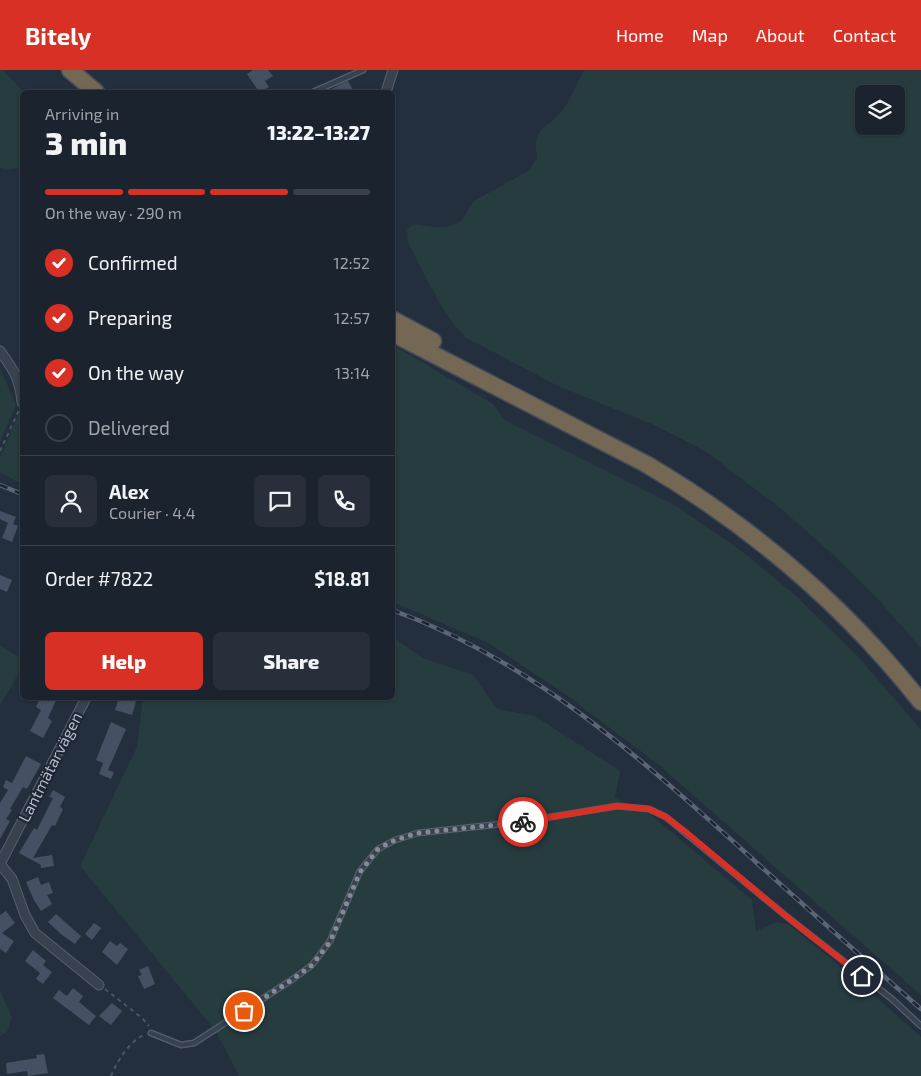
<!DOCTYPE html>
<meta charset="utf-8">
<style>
body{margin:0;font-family:"Exo 2",sans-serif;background:#282f3a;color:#f1f3f6;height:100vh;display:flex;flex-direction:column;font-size:19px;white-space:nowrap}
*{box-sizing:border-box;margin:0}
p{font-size:16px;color:#a0a4aa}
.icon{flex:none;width:28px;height:28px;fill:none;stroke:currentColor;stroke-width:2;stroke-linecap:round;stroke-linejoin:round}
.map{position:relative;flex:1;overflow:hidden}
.panel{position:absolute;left:20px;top:20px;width:375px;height:610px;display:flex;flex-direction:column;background:#1b232e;border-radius:8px;box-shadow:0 1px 4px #0004,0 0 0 1px #39404a}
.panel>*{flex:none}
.buttons{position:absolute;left:855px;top:15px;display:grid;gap:10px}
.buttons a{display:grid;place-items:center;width:50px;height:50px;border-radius:8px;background:#1b232e;box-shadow:0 1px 4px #0004,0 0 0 1px #39404a;font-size:25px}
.pin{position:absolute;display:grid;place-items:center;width:42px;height:42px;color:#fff;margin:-21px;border:2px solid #fff;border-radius:50%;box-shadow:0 1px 5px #0007}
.courier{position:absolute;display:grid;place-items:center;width:50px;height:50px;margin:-25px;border:4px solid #d93025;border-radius:50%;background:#fff;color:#222;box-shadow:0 1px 6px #0007}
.summary em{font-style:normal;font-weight:800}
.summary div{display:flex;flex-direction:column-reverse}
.summary{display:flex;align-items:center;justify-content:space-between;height:85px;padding:0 25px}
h1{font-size:32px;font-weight:800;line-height:38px}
.bar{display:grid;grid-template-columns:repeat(4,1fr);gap:8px 5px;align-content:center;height:60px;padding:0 25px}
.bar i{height:6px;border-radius:4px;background:#39404a}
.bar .active{background:#d93025}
.bar p{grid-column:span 4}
.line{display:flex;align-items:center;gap:12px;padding:0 25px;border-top:1px solid #39404a}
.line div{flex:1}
.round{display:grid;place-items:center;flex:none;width:52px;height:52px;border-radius:8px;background:#282f3a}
ol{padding:0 25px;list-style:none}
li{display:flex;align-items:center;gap:15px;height:55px}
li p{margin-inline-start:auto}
li .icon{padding:5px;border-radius:50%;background:#d93025;color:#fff;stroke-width:4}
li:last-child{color:#a0a4aa}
li i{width:28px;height:28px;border:2px solid #39404a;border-radius:50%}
.action{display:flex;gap:10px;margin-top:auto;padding:10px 25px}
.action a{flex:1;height:58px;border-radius:8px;background:#d93025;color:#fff;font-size:20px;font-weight:800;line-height:58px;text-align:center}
.action a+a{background:#282f3a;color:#f1f3f6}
header{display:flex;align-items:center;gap:30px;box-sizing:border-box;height:70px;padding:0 25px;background:#d93025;color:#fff}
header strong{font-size:24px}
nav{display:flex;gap:28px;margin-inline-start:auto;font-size:18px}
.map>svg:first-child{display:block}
</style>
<header>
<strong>Bitely</strong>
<nav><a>Home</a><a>Map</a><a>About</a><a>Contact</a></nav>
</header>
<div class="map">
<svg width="921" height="1006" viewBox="0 0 921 1006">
<rect width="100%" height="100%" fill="#242f3e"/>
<g fill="#263c3f" fill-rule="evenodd">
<path d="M0,0H3L24,22H22V92L20,98L5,100L0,97Z"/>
<path d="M584,0H921V578L875,526L829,481L779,437L705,381L654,355L558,316L465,267C440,241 425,204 408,172L407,159L414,154C429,156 452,162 463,148C467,143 469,137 474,131L528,101L537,88C532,55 545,62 562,41C571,30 577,13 584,0ZM864,24H896V56H864Z"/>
<path d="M398,278L493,334L504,350L678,437L744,483L796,526L859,588L918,656L921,660V925L659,695L562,622L488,573L393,532L392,279Z"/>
<path d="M0,298L16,335L0,372Z"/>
<path d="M20,341L22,344V414L0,402V388Z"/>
<path d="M393,567L423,588L473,605L497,639L535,646L620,701L615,728L650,744L752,830L756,861L777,852L788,854L858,911L921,967V1006H239L215,960L80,796L137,677L143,628H392Z"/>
<path d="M0,575L22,589V598L0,635Z"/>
<path d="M0,921L12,947L7,962L0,966Z"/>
</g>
<g fill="#455162">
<path d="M253,0H268L273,6L265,11L269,17L261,22H259L247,4Z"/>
<path d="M348,11L354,22H326L345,12Z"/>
<path d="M0,441L16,447L13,454L18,456L12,472L2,468L8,453L0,449Z"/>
<path d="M0,505L12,510L7,522L0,519Z"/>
<path d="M40,628H57L48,648L52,651L43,668L30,661L41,640L36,637Z"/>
<path d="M119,628H137L132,645L115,640Z"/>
<path d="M111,652L126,659L108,700L114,702L111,709L99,704L103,693L96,690Z"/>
<path d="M26,686L41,694L27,719L23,717L10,739L12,740L6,749L10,751L0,769V733L8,720L3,717L6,710L12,713Z"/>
<path d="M53,720L65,727L60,737L63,739L55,756L52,755L33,788L52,785L54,796L41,798V795L19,783L34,758L37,760L53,728L49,727Z"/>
<path d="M38,807L41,815L49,812L53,823L47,825L52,834L41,841L34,830L26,812Z"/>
<path d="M6,841L15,853L2,863L14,871L6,883L0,879V845Z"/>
<path d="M56,844L81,866L75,874L62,865L48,852Z"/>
<path d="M94,853L101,858L92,870L85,864Z"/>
<path d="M110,871L117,876L120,873L128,879L117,895L102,882Z"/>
<path d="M33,880L46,891L43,895L52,902L43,914L36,909L40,903L25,891Z"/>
<path d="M148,896L155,914L144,919L138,906L142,905L139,900Z"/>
<path d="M73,918L83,926L79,932L96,946L89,955L53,928L59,920L67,926Z"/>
<path d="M112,933L122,941L111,955L99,946Z"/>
<path d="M44,984L48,1003L28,1006L27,1001L7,1004L6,993L37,988L36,985Z"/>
</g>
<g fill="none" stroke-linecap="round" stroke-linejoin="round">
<g stroke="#565f6c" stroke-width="7">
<g id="lane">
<path d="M313,22L363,0"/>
<path d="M151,963L181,975L194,973L293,909L312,895L330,871L360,801L378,779L395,770L418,763L520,752L617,736L649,739L666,747L786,846L892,929L921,956"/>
</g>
</g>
<g stroke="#565f6c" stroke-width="11">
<g id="street">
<path d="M386,22L393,0"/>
<path d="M0,281C13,299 20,309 22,332"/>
<path d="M0,794L86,628"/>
<path d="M0,794L12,809L25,845L35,863L99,915"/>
</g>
</g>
<g stroke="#434c59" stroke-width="19">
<g id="highway">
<path d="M70,0L96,22"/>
<path d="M392,249L433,271"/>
<path d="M392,263L646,394C751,456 845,536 921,632"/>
</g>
</g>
<g stroke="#44595c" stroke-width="2" stroke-dasharray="4 4" stroke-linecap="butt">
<path d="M0,381L19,340"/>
<path d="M105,919L142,948L149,956"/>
<path d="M111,1006C118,990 129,971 146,964"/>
</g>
<use href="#lane" stroke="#38414e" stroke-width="4.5"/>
<use href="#street" stroke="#38414e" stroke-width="9"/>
<use href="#highway" stroke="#746855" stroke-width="16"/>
<g stroke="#5a6575" stroke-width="4.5">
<g id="rail">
<path d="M0,415L22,424"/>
<path d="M392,540C531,590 638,686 746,783C804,836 862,887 921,939"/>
</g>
</g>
<use href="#rail" stroke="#1d2633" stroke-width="2.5" stroke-dasharray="8" stroke-linecap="butt"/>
</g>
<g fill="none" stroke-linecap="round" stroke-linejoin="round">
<path stroke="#828b98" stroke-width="5" stroke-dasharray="0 9" d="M244,941L293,909L312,895L330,872L360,802L378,779L395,770L418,763L523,752"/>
<path stroke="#d93025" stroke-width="6" d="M523,752L617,736L649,739L666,747L687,763L786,846L862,906"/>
</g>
<g text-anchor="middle" stroke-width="4" stroke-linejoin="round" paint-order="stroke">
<g font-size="16" fill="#b4bcc9" stroke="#1d2633">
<text transform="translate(50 697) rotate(-63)" y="6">Lantmätarvägen</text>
</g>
</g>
</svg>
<div class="buttons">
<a><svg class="icon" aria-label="layers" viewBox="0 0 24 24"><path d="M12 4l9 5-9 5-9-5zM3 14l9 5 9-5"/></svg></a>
</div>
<div class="pin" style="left:244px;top:941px;background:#ea580c"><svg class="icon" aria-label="bag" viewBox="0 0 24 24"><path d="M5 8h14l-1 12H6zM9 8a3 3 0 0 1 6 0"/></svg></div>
<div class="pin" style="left:862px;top:906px;background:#1f2937"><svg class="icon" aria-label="home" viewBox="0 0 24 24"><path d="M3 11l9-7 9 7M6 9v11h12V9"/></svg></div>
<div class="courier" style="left:523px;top:752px"><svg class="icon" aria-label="bike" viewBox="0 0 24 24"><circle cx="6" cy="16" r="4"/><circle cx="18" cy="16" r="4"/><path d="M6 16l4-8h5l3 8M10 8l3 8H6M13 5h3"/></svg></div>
<section class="panel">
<div class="summary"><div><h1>3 min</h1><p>Arriving in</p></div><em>13:22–13:27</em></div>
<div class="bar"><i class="active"></i><i class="active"></i><i class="active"></i><i></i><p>On the way · 290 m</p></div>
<ol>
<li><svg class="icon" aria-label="check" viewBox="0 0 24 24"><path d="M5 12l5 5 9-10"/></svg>Confirmed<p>12:52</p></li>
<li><svg class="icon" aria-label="check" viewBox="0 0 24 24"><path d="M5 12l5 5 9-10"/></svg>Preparing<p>12:57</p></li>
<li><svg class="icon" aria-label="check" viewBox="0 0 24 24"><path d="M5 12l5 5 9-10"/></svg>On the way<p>13:14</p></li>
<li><i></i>Delivered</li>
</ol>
<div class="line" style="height:90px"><a class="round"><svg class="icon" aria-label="person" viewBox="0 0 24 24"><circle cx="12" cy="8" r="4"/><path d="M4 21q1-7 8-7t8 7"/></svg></a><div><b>Alex</b><p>Courier · 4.4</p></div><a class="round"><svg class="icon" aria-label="chat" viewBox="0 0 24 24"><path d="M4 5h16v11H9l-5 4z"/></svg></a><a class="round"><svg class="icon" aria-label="phone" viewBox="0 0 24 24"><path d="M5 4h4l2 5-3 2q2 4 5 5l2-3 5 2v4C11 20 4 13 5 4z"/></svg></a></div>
<div class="line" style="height:65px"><div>Order #7822</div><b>$18.81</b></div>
<div class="action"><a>Help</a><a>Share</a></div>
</section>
</div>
